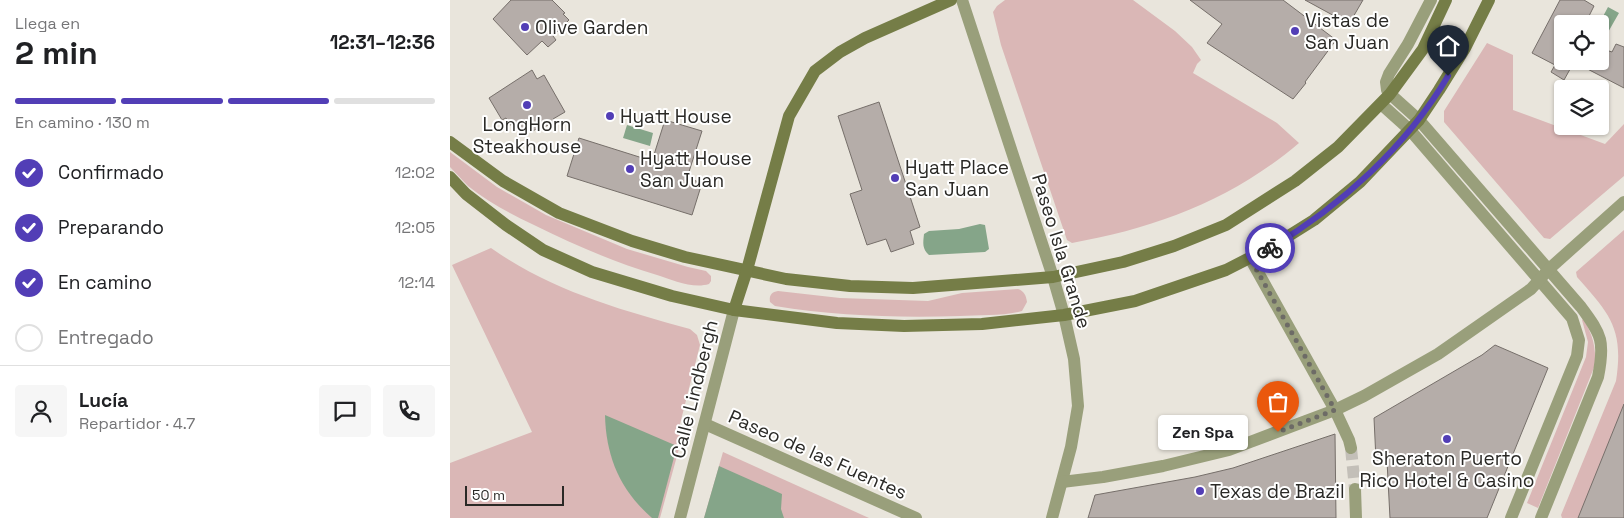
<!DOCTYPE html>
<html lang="es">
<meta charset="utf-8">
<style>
body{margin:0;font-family:"Space Grotesk",sans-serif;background:#f6f6f6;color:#202124;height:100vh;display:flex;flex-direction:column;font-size:19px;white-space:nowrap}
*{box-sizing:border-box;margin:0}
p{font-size:16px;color:#757577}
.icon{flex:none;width:28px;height:28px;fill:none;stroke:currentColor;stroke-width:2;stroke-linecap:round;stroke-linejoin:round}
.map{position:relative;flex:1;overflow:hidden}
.details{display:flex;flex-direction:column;background:#fff;width:450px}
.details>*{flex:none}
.buttons{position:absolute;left:1104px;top:15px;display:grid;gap:10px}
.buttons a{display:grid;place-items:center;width:55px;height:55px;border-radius:5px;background:#fff;box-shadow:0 1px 4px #0004;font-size:25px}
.scale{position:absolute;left:15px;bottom:12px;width:99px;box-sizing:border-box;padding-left:5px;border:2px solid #2a2926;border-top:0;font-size:14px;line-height:18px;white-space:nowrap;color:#2a2926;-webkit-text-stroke:4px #fff;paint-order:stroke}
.pin{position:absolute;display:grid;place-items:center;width:42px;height:42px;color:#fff;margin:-51px -21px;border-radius:50% 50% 50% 0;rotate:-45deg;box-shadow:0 0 5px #0007}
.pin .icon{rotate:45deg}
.courier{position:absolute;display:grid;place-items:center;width:50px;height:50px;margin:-25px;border:4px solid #523eb6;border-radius:50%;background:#fff;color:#222;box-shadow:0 1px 6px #0007}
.bubble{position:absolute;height:35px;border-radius:5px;background:#fff;box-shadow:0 1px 4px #0004;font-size:16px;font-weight:700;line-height:35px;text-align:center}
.overview em{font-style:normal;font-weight:700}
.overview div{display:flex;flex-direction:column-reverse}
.overview{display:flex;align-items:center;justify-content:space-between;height:85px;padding:0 15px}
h1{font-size:32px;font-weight:700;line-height:38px}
.bar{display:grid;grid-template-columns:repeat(4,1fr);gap:8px 5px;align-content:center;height:60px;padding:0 15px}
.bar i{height:6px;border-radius:4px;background:#e0e0e0}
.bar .active{background:#523eb6}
.bar p{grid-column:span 4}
.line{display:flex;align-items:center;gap:12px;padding:0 15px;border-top:1px solid #e0e0e0}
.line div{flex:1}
.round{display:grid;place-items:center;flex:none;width:52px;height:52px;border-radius:5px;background:#f6f6f6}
ol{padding:0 15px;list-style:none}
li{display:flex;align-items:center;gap:15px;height:55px}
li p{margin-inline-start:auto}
li .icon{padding:5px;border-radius:50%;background:#523eb6;color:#fff;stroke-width:4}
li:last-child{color:#757577}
li i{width:28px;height:28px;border:2px solid #e0e0e0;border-radius:50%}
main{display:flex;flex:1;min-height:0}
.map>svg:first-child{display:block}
</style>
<main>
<section class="details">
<div class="overview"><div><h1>2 min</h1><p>Llega en</p></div><em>12:31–12:36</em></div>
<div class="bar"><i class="active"></i><i class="active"></i><i class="active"></i><i></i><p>En camino · 130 m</p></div>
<ol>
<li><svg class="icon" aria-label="check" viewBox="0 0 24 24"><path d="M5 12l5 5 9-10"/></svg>Confirmado<p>12:02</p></li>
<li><svg class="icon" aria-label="check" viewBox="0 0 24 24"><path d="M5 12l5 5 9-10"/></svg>Preparando<p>12:05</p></li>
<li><svg class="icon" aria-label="check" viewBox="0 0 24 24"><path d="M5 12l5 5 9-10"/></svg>En camino<p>12:14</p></li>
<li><i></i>Entregado</li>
</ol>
<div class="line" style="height:90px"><a class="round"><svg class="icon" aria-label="person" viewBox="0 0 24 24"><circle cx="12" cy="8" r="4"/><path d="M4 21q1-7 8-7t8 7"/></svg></a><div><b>Lucía</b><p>Repartidor · 4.7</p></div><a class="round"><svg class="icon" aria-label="chat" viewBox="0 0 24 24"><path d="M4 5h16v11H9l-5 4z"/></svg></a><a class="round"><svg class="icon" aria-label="phone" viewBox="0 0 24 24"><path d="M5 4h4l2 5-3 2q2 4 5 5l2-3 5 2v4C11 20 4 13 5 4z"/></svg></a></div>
</section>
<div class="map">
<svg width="1174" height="518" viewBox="0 0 1174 518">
<rect width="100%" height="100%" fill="#e9e5dc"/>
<g fill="#dab7b6">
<path d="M555,0H683L725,31L742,47L751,60L747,64L743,73L827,123L849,143C782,200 706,228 622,243L617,240L551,45L543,12L547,6Z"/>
<path d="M1037,43L1063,55V110L1155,144L1174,124V176L1100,239L1094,238L994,122V111Z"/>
<path d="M0,152L47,187L96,215L177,249L238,267L256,271L261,276V281L259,284C243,289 222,280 207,275C164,262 124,245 84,225C61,214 38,202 18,186C12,180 6,173 0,167Z"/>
<path d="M1174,230V410L1130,518H1112L1111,515L1166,381C1174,329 1160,314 1127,277L1126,272Z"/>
<path d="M41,248C100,290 170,310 240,329L247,335L250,345L230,424V445L210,518H0V463L82,432L2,265Z"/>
<path d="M568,289C574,291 576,295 577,302L572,311C554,316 529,315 510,316C448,318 386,316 325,306L320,302C319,296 321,292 328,291L390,298L478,301L512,293Z"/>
<path d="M1133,319C1143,334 1146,348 1145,365L1088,508L1077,503L1136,357L1138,342L1132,320Z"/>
<path d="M273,452L419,518H254Z"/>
</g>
<g fill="#85a589">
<path d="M1158,7L1169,13L1157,34L1150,30V24H1149Z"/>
<path d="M177,125L203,133L200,146L173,138Z"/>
<path d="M530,224L535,225L539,249L535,252L479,255C472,249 473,243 474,234L479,231L509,229Z"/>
<path d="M155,415L227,446L208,518H202C170,490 156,457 155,415Z"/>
<path d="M269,466L332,494L331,509L334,518H254Z"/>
</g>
<g fill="#b5ada9" stroke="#766f6a">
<path d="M61,0H102L115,13L113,14L119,20L103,36L106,40L98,47L92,41L77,55L43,19Z"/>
<path d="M740,0H833L886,40L855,82L856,83L843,99L757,43L772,24Z"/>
<path d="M855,0H913L899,24Z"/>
<path d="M1110,0H1134L1144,6L1135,24H1112V61H1150V48L1162,52L1166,44L1174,47V88L1124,62L1114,80L1101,72L1105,65L1082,53Z"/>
<path d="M82,70L87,79L94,75L115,112L103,119L105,121L91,129L89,127L83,131L81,128L71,133L65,123L60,125L56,118L52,120L39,98Z"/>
<path d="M429,102L470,227L460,231L464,244L441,252L436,239L417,245L400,194L412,190L388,116Z"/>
<path d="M215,120L252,131L237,178L252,183L242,215L117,176L129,138L202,161Z"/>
<path d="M1045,345L1098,368L1037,518H940L937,461L926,460L924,418L1032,355Z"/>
<path d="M1174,404V518H1128Z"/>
<path d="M885,434L886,518H638L645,495L745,477L783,468Z"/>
</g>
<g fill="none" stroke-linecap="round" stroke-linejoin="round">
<path stroke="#c3bfb8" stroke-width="12" stroke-dasharray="12 6" stroke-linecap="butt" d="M901,448L905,489"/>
<g stroke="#999f7b" stroke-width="12">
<path d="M512,0L603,277L614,315L624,359L628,406L621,447L602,518"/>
<path d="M981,0L958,44L939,74L936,82L937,90L940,94L969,120L1131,307C1152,335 1155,342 1148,377L1091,518"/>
<path d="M931,104L960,130L1122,318L1129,340L1127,356L1061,518"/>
<path d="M800,258L885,410L899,440L901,448"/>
<path d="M255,424L466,518"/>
<path d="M612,482L653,477L713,466L779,450L885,410L914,396L988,354L1081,289L1099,269L1174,202"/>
<path d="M905,489L906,518"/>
<path d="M230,518L284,310"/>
</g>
<g stroke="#757d47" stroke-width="12">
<path d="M0,142L53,181L109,213L182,241L235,257L336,279L400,286L463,288L603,277L673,262L724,246L776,225L845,181L888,147L940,94L973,49L996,0"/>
<path d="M0,177L16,194L56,225L93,250L142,272L222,296L284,310L387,323L454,326L532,324L614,315L685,301L776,270L821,247L864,220L910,182L969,120L989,90L1015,48L1039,0"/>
<path d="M284,310L297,270L339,116L365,71L390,52L415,38L501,0"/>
</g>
</g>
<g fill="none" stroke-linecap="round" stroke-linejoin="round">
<path stroke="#6d6b66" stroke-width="5" stroke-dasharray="0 9" d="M820,248L800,258L885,410L828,432"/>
<path stroke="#523eb6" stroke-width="6" d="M820,248C891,206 956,147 998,76"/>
</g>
<g fill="#523eb6" stroke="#fff" stroke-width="2">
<circle cx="75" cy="27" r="5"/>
<circle cx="845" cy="31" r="5"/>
<circle cx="77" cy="105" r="5"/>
<circle cx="160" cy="116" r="5"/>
<circle cx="180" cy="169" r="5"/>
<circle cx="445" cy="178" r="5"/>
<circle cx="997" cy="439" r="5"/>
<circle cx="750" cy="491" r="5"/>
</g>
<g text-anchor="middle" stroke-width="4" stroke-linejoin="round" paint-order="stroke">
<g font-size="19" fill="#2a2926" stroke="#fff" text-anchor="start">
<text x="855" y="27">Vistas de<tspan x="855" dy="22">San Juan</tspan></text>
<text x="85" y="34">Olive Garden</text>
<text x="170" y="123">Hyatt House</text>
<text x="77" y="131" text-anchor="middle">LongHorn<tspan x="77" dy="22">Steakhouse</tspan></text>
<text x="190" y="165">Hyatt House<tspan x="190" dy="22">San Juan</tspan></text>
<text x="455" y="174">Hyatt Place<tspan x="455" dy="22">San Juan</tspan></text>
<text x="997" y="465" text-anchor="middle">Sheraton Puerto<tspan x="997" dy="22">Rico Hotel &amp; Casino</tspan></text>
<text x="760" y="498">Texas de Brazil</text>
</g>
<g font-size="19" fill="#2a2926" stroke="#fff">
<text transform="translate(612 251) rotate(73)" y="7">Paseo Isla Grande</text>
<text transform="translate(244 389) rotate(-76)" y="7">Calle Lindbergh</text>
<text transform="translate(368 454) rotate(24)" y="7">Paseo de las Fuentes</text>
</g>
</g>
</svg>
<div class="buttons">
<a><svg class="icon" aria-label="locate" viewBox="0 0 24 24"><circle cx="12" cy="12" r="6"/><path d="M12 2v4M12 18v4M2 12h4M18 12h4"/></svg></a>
<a><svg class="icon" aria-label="layers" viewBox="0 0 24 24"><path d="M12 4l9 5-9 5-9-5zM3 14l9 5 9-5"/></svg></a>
</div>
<div class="scale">50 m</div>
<div class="pin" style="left:828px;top:432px;background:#ea580c"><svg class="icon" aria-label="bag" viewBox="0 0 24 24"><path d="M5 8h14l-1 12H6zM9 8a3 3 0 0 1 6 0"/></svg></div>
<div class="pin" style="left:998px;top:76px;background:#1f2937"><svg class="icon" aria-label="home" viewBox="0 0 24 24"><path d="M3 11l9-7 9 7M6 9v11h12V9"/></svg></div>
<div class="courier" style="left:820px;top:248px"><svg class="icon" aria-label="bike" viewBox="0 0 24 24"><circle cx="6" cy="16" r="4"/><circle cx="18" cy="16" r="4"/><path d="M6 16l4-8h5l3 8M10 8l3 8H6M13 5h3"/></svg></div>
<div class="bubble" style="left:708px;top:415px;width:90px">Zen Spa</div>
</div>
</main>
